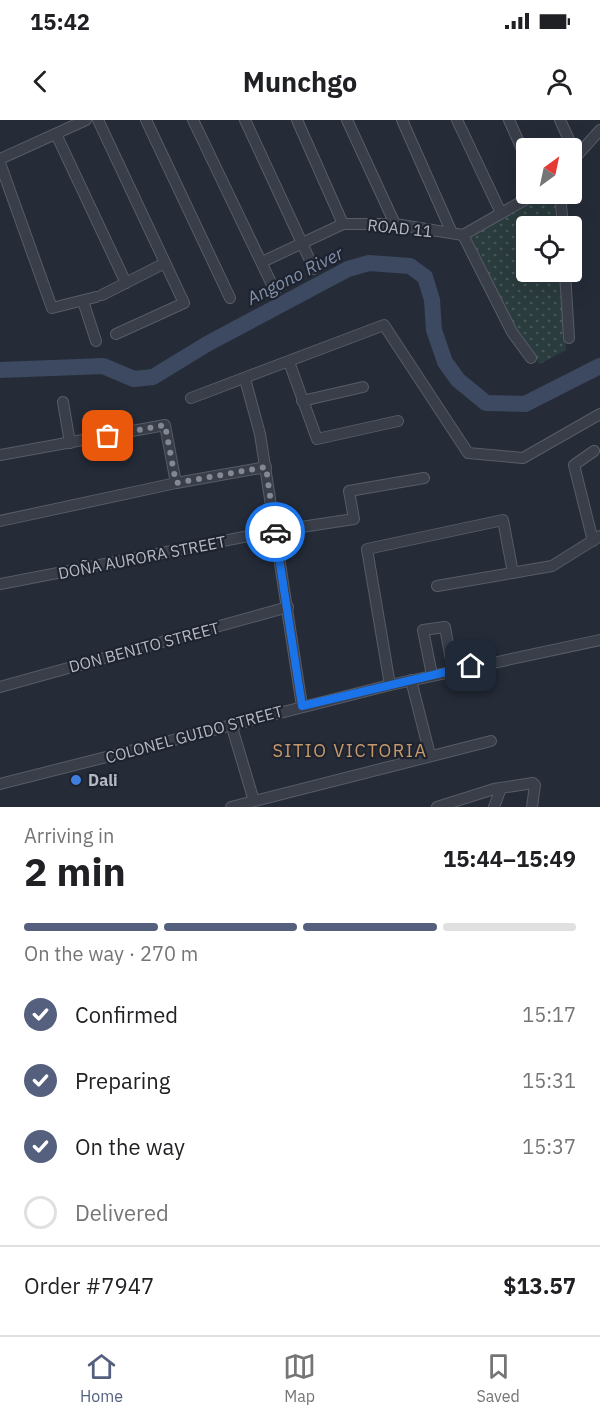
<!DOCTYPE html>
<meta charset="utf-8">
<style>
body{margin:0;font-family:"IBM Plex Sans",sans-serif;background:#f2f2f2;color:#202124;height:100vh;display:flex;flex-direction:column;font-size:22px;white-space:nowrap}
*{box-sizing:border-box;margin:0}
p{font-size:20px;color:#757577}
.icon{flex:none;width:33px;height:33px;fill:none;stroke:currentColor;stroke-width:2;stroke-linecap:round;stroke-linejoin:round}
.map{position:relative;height:687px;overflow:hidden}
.panel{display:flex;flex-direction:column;background:#fff;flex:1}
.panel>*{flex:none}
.needle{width:39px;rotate:33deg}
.tools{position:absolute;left:516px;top:18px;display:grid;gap:12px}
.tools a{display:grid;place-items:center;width:66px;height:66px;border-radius:6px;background:#fff;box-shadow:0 6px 24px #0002;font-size:30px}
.pin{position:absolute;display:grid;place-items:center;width:51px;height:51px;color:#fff;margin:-26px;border-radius:12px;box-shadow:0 3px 9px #0006}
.courier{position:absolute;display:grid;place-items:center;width:60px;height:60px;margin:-30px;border:4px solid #1a73e8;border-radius:50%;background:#fff;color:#222;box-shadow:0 2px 8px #0007}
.overview em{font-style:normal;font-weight:800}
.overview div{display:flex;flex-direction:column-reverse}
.overview{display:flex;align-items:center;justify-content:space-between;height:102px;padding:0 24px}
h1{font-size:39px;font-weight:800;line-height:45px}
.bar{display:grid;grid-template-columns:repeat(4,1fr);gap:9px 6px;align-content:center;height:72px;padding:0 24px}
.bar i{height:8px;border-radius:4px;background:#e0e0e0}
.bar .selected{background:#54607e}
.bar p{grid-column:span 4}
.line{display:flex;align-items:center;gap:15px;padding:0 24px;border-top:2px solid #e0e0e0}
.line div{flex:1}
ol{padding:0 24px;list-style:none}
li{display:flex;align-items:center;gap:18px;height:66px}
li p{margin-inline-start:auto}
li .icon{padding:6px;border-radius:50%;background:#54607e;color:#fff;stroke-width:4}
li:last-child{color:#757577}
li i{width:33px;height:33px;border:3px solid #e0e0e0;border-radius:50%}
.status{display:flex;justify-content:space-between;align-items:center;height:42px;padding:0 30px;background:#fff;direction:ltr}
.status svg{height:16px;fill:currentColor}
header{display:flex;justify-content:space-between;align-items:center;height:78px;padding:0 24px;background:#fff;font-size:27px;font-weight:800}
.dock{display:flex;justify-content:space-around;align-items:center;height:84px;border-top:2px solid #e0e0e0;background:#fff;font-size:16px;color:#757577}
.dock a{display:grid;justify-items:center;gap:3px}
.dock .selected{color:#54607e}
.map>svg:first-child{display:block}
</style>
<div class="status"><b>15:42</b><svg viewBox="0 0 49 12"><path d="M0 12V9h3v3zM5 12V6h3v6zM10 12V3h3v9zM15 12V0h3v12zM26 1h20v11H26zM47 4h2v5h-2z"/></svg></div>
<header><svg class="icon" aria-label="back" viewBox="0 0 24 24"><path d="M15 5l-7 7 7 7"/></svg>Munchgo<svg class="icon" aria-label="person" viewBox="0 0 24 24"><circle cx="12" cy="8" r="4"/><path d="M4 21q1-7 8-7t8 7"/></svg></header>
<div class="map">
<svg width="600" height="687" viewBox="0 0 600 687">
<defs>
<pattern id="green-dots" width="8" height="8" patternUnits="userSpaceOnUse" patternTransform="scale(1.5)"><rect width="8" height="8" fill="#2b3c3e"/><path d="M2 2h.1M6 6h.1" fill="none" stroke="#475658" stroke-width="1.8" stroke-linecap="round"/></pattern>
</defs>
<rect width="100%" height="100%" fill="#252c38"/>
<path fill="url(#green-dots)" d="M546,74H557L559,106H526V152H561L566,230L540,244L516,210L471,117Z"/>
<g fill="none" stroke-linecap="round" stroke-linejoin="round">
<path stroke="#3d4960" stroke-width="16" d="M0,250L103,246L134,259L153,257L207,224L348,149L369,143L410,146L425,157L432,180L434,210L445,242L458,260L486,283L525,284L600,246"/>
<g stroke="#575c67" stroke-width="12">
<g id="minor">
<path d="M98,0L184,183L116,214"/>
<path d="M146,0L230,178"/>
<path d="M193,0L275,171"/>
<path d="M245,0L314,149"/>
<path d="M297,0L343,104"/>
<path d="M347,0L395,104"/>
<path d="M402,0L452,113"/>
<path d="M457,0L501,93"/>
<path d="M509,0L526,38"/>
<path d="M560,0L576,35"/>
<path d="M56,14L126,163"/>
<path d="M0,39L86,0"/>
<path d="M572,41L600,10"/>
<path d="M0,43L52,188L96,177"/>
<path d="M560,74L563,106"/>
<path d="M463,115L512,212L531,238"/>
<path d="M262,142L343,104H395L463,115L535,74"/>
<path d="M565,152L569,218"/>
<path d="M102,175L165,143"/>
<path d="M83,181L96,221"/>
<path d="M289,242L317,319L398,301"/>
<path d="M245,259L260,314L302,586"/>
<path d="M191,278L384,205L468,333L523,338L600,294"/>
<path d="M302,281L363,267"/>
<path d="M63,282L70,323"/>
<path d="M0,335L165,305L176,363"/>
<path d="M0,401L176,363L266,347"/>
<path d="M593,421L574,345L594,331"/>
<path d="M0,464L275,411L354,399L349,371L424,358"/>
<path d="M437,466L552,446L600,416"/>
<path d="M432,555L423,510L445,507L453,551"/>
<path d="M411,560L430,635"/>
<path d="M390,565L367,429L503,400L513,453"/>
<path d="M0,567L288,487"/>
<path d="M231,604L254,681"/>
<path d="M0,664L390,565L600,520"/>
<path d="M231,687L491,621"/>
<path d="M437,687L494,669L533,663L535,665L532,687"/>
<path d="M494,687L501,668"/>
</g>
</g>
<use href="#minor" stroke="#393e49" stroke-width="10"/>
</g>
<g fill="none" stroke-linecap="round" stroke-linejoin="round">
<path stroke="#828894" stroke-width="6" stroke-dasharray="0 10.8" d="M108,316L165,305L176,363L266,347L275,412"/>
<path stroke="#1a73e8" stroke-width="8" d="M275,412L302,586L471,546"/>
</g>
<circle fill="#3f7fe0" stroke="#1e232e" stroke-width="2" cx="76" cy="660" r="6"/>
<g text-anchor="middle" stroke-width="4.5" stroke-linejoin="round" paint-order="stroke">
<g font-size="16" fill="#b4b9c5" stroke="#1e232e">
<text transform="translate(400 108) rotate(6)" y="6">ROAD 11</text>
<text transform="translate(142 437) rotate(-11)" y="6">DOÑA AURORA STREET</text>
<text transform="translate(144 527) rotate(-15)" y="6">DON BENITO STREET</text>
<text transform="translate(194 614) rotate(-15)" y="6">COLONEL GUIDO STREET</text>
</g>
<g font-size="16" font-weight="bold" fill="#b4b9c5" stroke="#1e232e" text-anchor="start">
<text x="88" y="666">Dali</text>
</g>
<g font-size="18" font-style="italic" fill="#7f8eaa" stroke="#1e232e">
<text transform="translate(295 156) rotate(-27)" y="6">Angono River</text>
</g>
<g font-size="18" letter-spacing="1.5" fill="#c79a6d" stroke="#1e232e">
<text x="350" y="637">SITIO VICTORIA</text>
</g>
</g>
</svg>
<div class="tools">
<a><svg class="needle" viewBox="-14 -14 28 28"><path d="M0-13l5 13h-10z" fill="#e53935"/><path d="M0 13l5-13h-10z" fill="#757577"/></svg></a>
<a><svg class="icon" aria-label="locate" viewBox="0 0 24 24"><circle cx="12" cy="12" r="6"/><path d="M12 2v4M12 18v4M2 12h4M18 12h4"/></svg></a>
</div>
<div class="pin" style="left:108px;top:316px;background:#ea580c"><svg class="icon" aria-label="bag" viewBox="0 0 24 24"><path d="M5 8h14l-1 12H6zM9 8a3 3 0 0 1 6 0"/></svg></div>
<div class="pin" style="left:471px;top:546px;background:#1f2937"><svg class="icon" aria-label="home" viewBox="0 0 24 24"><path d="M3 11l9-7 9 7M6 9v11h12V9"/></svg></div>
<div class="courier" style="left:275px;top:412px"><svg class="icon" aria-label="car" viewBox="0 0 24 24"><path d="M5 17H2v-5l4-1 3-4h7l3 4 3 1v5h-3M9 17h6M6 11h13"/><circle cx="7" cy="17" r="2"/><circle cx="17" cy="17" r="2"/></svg></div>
</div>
<section class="panel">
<div class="overview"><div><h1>2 min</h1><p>Arriving in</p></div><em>15:44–15:49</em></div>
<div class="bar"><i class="selected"></i><i class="selected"></i><i class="selected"></i><i></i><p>On the way · 270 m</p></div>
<ol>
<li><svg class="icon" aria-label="check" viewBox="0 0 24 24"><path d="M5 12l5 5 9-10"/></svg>Confirmed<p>15:17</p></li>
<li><svg class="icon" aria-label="check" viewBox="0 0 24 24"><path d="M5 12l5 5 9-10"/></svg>Preparing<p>15:31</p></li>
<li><svg class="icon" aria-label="check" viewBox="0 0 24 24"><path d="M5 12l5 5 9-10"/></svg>On the way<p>15:37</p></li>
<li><i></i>Delivered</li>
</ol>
<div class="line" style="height:78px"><div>Order #7947</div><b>$13.57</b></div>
</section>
<nav class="dock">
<a class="selected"><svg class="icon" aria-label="home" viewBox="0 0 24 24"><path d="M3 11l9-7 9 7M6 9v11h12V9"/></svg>Home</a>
<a><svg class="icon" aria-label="map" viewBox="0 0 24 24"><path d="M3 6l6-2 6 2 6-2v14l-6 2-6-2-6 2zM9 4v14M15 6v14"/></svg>Map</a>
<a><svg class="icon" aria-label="saved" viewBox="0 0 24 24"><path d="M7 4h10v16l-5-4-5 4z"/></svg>Saved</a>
</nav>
